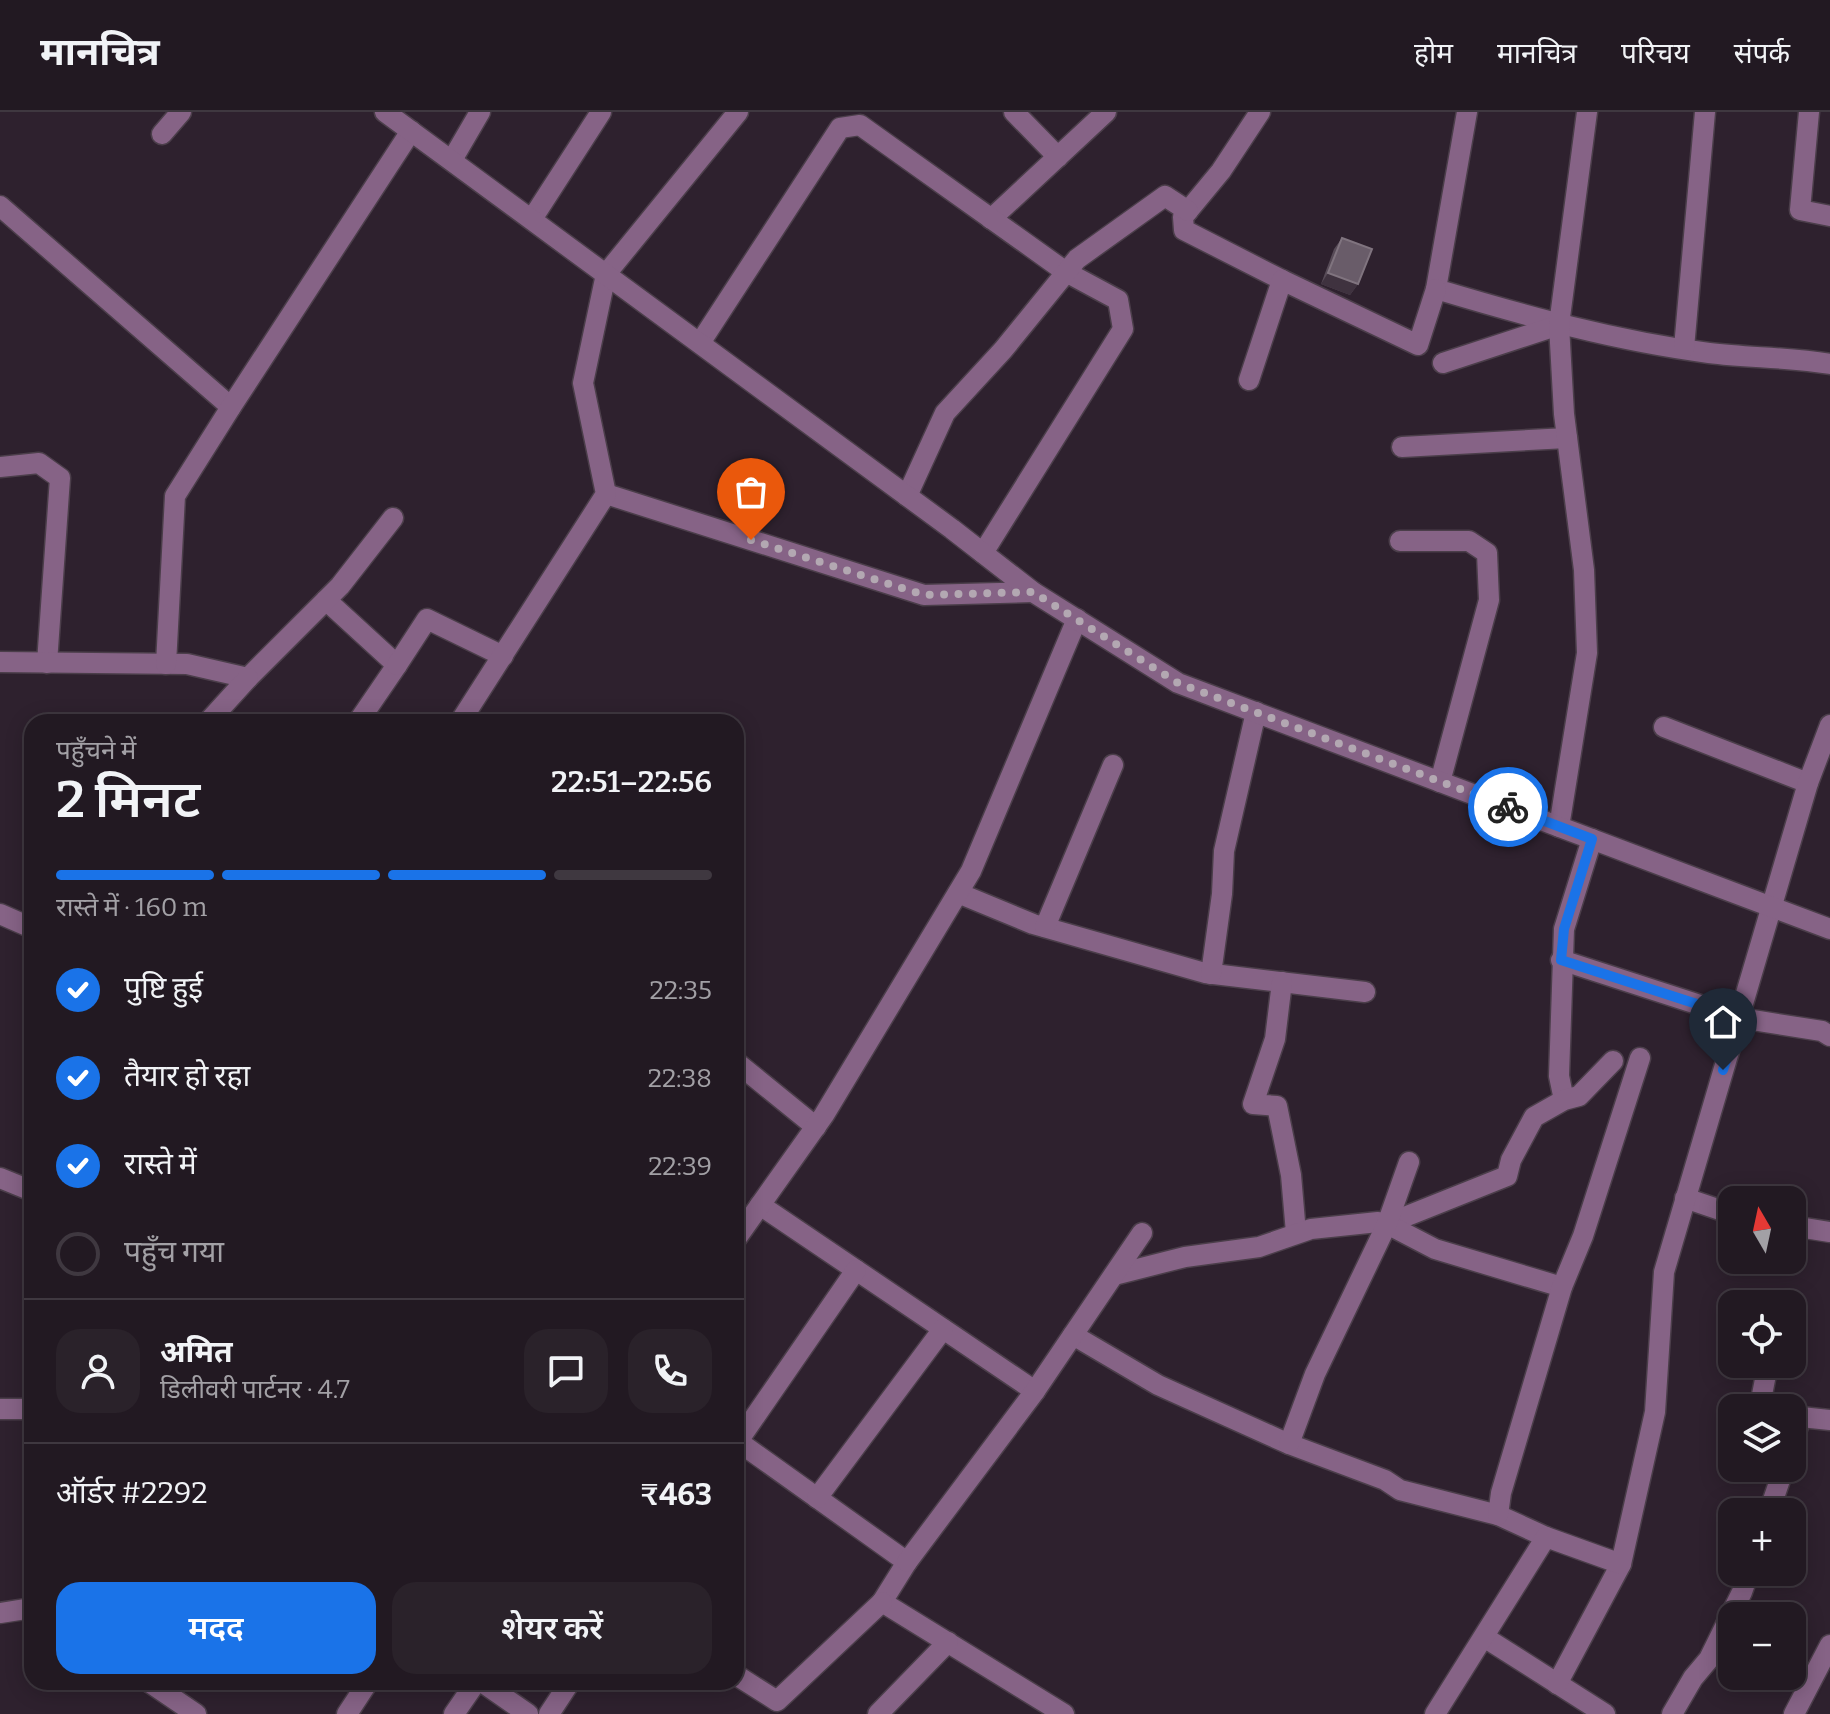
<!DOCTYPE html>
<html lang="hi">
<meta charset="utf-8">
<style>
body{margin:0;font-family:Bitter,"Noto Sans Devanagari",serif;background:#2a222a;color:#f1f3f6;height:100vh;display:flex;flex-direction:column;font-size:30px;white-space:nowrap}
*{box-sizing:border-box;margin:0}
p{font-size:26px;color:#a2a0a5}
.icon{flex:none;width:44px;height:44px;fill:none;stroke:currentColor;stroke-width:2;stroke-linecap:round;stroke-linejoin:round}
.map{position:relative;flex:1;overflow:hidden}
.details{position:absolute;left:24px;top:602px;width:720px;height:976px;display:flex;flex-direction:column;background:#221922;border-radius:24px;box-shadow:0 4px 20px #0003,0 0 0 2px #3f3840}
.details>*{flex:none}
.needle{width:52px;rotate:351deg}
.controls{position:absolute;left:1718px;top:1074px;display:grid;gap:16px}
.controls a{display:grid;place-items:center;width:88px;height:88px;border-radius:16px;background:#221922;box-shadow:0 4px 20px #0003,0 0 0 2px #3f3840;font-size:40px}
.pin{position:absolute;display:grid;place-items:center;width:68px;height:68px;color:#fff;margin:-82px -34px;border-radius:50% 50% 50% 0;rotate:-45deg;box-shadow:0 0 8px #0007}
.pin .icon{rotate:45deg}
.courier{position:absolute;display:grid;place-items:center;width:80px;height:80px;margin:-40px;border:6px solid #1a73e8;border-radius:50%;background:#fff;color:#222;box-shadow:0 2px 10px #0007}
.summary em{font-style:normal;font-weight:600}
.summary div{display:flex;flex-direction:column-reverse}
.summary{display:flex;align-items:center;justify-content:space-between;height:136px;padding:0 32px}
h1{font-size:52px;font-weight:600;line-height:60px}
.bar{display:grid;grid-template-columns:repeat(4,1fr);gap:12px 8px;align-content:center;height:96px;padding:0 32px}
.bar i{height:10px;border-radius:6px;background:#3f3840}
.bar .on{background:#1a73e8}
.bar p{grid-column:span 4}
.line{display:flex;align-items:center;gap:20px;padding:0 32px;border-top:2px solid #3f3840}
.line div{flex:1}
.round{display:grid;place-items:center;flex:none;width:84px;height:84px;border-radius:24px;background:#2a222a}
ol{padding:0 32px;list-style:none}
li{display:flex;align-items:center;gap:24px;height:88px}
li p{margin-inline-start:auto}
li .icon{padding:8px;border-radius:50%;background:#1a73e8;color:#fff;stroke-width:4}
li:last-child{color:#a2a0a5}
li i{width:44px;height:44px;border:4px solid #3f3840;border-radius:50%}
.action{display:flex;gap:16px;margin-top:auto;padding:16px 32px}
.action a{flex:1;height:92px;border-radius:24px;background:#1a73e8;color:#fff;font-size:32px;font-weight:600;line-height:92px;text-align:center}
.action a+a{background:#2a222a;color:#f1f3f6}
header{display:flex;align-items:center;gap:48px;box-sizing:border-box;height:112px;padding:0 40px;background:#221922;border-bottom:2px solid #3f3840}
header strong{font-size:38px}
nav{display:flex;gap:44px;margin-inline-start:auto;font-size:28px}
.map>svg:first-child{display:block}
</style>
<header>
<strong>मानचित्र</strong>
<nav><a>होम</a><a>मानचित्र</a><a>परिचय</a><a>संपर्क</a></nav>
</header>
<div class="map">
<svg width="1830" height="1602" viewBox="0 0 1830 1602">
<rect width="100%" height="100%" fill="#2e212e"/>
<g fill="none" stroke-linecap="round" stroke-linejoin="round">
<g stroke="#4b3e4a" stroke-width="23">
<g id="minor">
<path d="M1014,0L1058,45"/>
<path d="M1260,0L1221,59L1183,105L1184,118L1282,168"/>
<path d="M1467,0L1436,177C1526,204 1616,229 1709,241C1749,246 1790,245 1830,252"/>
<path d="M1809,0L1800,98L1830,104"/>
<path d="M162,22L181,0"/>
<path d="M452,48L480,0"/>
<path d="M0,94L231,295"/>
<path d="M532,107L601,0"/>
<path d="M991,107L1106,0"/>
<path d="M700,231L840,16L860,13L1066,160L1118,188L1123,217L983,441"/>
<path d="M1684,236L1705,0"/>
<path d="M1443,251L1559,213"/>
<path d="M1249,268L1282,168L1418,233L1436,177"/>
<path d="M1402,335L1567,326"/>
<path d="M0,355L39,351L60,366L47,551"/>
<path d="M606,382L924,483L1033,480"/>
<path d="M907,384L945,301L1003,238L1077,147L1165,84L1188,99"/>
<path d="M1400,429H1469L1487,441L1489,488L1440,670"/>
<path d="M326,488L397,553L358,610"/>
<path d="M0,550L187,552L248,566L340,474L393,406"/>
<path d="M166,552L175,384L231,295L411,19"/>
<path d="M397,553L427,507L503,544"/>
<path d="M208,610L248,566"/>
<path d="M460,610L606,382L583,271L606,162L738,0"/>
<path d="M1664,615L1808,671"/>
<path d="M1559,715L1587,541L1584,458L1564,302L1559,213L1587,0"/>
<path d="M958,781L1033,812L1205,861L1365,880"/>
<path d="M0,802L32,816"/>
<path d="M1045,815L1113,653"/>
<path d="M1561,848L1740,906L1822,919L1830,924"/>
<path d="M1211,862L1222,782L1224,739L1256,600"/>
<path d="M1282,870L1275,927L1253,992L1277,994L1291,1063L1296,1121"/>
<path d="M736,950L816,1015"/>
<path d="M1564,988L1559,964L1564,817L1592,727"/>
<path d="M0,1066L32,1079"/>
<path d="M1685,1086L1732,1102"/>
<path d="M760,1093L1035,1279"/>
<path d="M1387,1112L1507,1064L1511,1048L1534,1005L1564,988L1579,984L1613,949"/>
<path d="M1792,1114L1830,1120"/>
<path d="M736,1127L824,1003L971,759L1077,507"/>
<path d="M1114,1163L1185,1145L1259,1135L1311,1117L1378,1110L1387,1112L1435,1137L1562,1175"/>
<path d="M1073,1223L1158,1273L1289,1332L1385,1368L1400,1378L1498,1403L1546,1425"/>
<path d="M1768,1252L1761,1288L1779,1296"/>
<path d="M0,1297H32"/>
<path d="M1792,1301L1801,1305L1830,1308"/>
<path d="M736,1328L907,1450L882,1490L1064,1602"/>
<path d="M736,1332L856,1158"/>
<path d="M1289,1332L1315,1262L1387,1112L1409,1050"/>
<path d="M1792,1332L1801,1305"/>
<path d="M817,1386L943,1217"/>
<path d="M1769,1400L1784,1356"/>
<path d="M1498,1403L1501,1381L1562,1175L1583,1124L1640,946"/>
<path d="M907,1450L1035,1279L1142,1121"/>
<path d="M0,1501L32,1496"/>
<path d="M1484,1525L1605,1602"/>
<path d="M736,1563L777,1589L882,1490"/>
<path d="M149,1570L196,1602"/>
<path d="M482,1570L528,1602"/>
<path d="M1557,1572L1621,1452"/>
<path d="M347,1602L368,1570"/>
<path d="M454,1602L476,1570"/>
<path d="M549,1602L570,1570"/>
<path d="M878,1602L948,1530"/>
<path d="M1435,1602L1546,1425L1621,1452L1655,1300L1664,1160L1808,671L1830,613"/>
<path d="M1672,1602L1693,1566L1709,1547L1742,1480L1749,1460"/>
<path d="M1794,1602L1830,1533"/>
</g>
</g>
<g stroke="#4b3e4a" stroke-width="23">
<path id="tertiary" d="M385,0L952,417L1033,480L1178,571L1830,817"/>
</g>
<use href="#minor" stroke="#866386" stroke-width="20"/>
<use href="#tertiary" stroke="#866386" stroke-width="20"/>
</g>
<path fill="#574b57" d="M1342,126L1358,172L1350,183L1321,172L1334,137Z"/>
<path fill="#3f323f" d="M1328,161L1358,172L1350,183L1321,172Z"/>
<path fill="#695c69" stroke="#80747f" stroke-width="2" d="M1342,126L1372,137L1358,172L1328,161Z"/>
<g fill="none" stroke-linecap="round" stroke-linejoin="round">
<path stroke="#b3a8b2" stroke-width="8" stroke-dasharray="0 14.4" d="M751,428L924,483L1033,480L1178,571L1508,695"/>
<path stroke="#1a73e8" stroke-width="10" d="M1508,695L1592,727L1564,817L1561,848L1740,906L1723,958"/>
</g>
</svg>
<div class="controls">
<a><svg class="needle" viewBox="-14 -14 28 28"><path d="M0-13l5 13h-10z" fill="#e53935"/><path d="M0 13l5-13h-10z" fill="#a2a0a5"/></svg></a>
<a><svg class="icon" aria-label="locate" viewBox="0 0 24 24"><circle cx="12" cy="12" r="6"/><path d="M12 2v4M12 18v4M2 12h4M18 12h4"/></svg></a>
<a><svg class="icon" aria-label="layers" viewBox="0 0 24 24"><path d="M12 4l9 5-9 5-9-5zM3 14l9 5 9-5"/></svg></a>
<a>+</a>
<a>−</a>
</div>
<div class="pin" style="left:751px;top:428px;background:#ea580c"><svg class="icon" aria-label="bag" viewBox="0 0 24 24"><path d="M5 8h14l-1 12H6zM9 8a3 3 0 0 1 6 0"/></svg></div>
<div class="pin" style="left:1723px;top:958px;background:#1f2937"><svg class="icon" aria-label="home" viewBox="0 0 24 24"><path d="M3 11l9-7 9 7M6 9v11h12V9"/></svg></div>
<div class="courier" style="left:1508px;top:695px"><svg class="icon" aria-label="bike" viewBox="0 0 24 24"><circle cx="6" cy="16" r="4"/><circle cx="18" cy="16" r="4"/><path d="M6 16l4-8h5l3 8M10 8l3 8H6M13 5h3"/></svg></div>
<section class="details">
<div class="summary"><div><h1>2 मिनट</h1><p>पहुँचने में</p></div><em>22:51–22:56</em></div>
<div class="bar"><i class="on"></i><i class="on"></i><i class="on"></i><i></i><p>रास्ते में · 160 m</p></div>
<ol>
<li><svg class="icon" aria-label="check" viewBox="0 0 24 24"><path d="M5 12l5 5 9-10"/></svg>पुष्टि हुई<p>22:35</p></li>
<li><svg class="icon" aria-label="check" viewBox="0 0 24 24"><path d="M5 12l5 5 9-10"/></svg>तैयार हो रहा<p>22:38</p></li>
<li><svg class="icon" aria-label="check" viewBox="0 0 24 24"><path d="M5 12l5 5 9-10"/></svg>रास्ते में<p>22:39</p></li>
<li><i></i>पहुँच गया</li>
</ol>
<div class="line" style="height:144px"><a class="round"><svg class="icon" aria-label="person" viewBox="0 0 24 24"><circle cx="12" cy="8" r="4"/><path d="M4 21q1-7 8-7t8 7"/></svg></a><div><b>अमित</b><p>डिलीवरी पार्टनर · 4.7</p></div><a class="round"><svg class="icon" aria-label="chat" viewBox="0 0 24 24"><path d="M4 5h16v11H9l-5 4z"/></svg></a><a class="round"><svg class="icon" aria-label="phone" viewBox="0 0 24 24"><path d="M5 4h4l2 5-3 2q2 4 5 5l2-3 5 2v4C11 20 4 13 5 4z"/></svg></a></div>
<div class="line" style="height:104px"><div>ऑर्डर #2292</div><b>₹463</b></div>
<div class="action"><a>मदद</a><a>शेयर करें</a></div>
</section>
</div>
